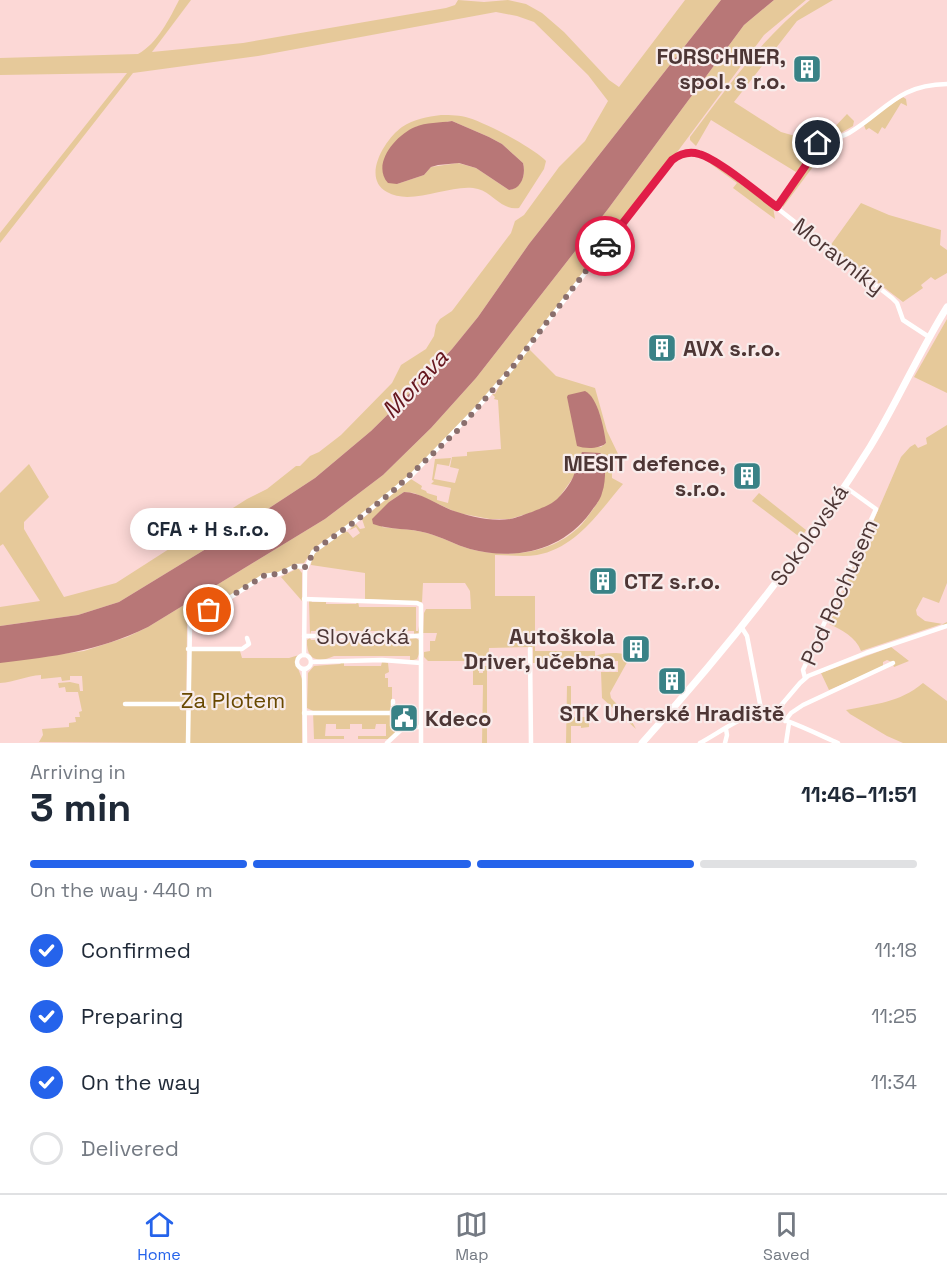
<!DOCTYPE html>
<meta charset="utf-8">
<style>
body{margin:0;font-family:"Space Grotesk",sans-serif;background:#f6f6f7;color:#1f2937;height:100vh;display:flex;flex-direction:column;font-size:22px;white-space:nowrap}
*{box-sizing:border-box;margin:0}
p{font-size:20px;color:#747a83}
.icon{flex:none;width:33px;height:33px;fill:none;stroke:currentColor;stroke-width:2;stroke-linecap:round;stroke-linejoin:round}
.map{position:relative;height:743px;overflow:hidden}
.sheet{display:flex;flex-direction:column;background:#fff;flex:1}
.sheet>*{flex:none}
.pin{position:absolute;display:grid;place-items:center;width:51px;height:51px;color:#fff;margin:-26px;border:3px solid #fff;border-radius:50%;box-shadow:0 2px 6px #0007}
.courier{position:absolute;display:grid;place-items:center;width:60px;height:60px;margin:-30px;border:4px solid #e11d48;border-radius:50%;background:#fff;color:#222;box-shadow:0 2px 8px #0007}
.bubble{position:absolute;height:42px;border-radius:21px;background:#fff;box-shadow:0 3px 15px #0003;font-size:20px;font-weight:700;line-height:42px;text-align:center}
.head em{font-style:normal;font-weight:700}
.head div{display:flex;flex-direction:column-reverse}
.head{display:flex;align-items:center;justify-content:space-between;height:102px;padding:0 30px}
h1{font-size:39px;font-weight:700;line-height:45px}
.bar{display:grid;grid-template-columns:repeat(4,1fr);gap:9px 6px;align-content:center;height:72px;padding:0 30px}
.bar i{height:8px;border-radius:4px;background:#e0e1e3}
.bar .active{background:#2563eb}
.bar p{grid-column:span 4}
ol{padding:0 30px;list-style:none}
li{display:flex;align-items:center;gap:18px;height:66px}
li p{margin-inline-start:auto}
li .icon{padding:6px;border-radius:50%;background:#2563eb;color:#fff;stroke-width:4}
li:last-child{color:#747a83}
li i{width:33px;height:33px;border:3px solid #e0e1e3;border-radius:50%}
.tab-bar{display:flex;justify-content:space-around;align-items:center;height:84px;border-top:2px solid #e0e1e3;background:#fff;font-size:16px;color:#747a83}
.tab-bar a{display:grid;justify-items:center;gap:3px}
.tab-bar .active{color:#2563eb}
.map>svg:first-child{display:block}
</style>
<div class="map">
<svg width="947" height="743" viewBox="0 0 947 743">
<rect width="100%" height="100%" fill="#fcd8d6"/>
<g fill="#e6c99a" fill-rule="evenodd">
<path d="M179,0H191L152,52L243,43L446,8L455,5L458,0L484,2L508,0L526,4L542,13L564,32L609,80L619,87L685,0H721L529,244L478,317L452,349L424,379L371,431L315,478L219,541L119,602L78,615L0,626V607L40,601L3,544L0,546V493L29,464L49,497L24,522V529L64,597L116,583L247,499L267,489L296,466H300L310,456L319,452L341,435L392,383L401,365L426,349L434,336L436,325L440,319L452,311L511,233L515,221L524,215L559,167L585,141L608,101L588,75L534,22L517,16L496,12L258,56L133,73L0,243V233L127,73L0,75V58L138,54C157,44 170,18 179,0Z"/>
<path d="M774,0H806L764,35L675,155L490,392L416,469L359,517L314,548L304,563L295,564L279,573L263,575L187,623L186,743L39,742L43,735L42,729L69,727V723L76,722L75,717H80L79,712L82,711L78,692H66L65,687L59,688L58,683L70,682L79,684L80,691H83L82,676H70V680L62,681L61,677L41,679V675C26,676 15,682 0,683V662L84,651L127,637L148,627L325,519L383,475L431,428L476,378L608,209L744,25Z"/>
<path d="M810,0H833L797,21L734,102L781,132L795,136L828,134L847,114L854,121L853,126L834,137L812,144L807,151L806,160L796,172L711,120L696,146L690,140V137C727,88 761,39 810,0Z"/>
<path d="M903,97L906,99L907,106L901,103L885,129L882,127L878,134L869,128L866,130L865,128L864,125L891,104Z"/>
<path d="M441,115C451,115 460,115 469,118C488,124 530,146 544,159L546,161L544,169L519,208C502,211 493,193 478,189C453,182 412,207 387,192C361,178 385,139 402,127C414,119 427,117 441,115ZM452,121L489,137L502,144L523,163C526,174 522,188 509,190L476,168L458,163L431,167L424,175L397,184L415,127Z"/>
<path d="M826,144L830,147L818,160L783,207L782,204L809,164L813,150L819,146Z"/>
<path d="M701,157L718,166L773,207L775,219L733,188L737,183Z"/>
<path d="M861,203L889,215L941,230L940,245L947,250V273L935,280L931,277L921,285L923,288L903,302L830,246Z"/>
<path d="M947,319V393L914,377Z"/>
<path d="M529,349L556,376L595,388L607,431L619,456L612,461V478L623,484C599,512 576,548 537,555C524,557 509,555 495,555V596H535V651H595V656C604,653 622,651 630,657L610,693L611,698L630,718L636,729L602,698L601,672H618V661L593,662L592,656L567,657V674V663H533V647H530L489,648L488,661H428L424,657V652L430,651V641H435L437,633H423L424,613L426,609H471L470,591L465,583H423L422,602L365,599V573L311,565C312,548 330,540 343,531L348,532L353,538L360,533L356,527L350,530L351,528L356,524L360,529L365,528L362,519L411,479L422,486L421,489L426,491L427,493L437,496V500L448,503L451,488L431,484L434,481L432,480L435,459L451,458L449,466L437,464L434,479L455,483L459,469L450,467L452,457L467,456V452L501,449L498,400L494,399L495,397L492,394H495L504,378ZM599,412L606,443L601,447H586ZM575,475L598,502C593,509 588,517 582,524C554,554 508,559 470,549C456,545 442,537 427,533C413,529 397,529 382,527L389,502L404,492L414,493L458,513L490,519H510L546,508L558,499Z"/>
<path d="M947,425V583L939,603L923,597L916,610L917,615L925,621L943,624L947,622V627L942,624L861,651C856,637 842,630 829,624L901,457L910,447L915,444L918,448L927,444L926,438Z"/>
<path d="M759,493L806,530L801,538L752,501Z"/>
<path d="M298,568L302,573V601L281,577Z"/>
<path d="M309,600H311L312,602H326V604H356L358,601L359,607H416V631H418L419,626V633L414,634V631H311L310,635Z"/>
<path d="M310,638L311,640H402L416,638L419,640V654L417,659L410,661V656H334C319,663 306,661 307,640Z"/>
<path d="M891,647L909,661L894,667L892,662L887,660L883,662V667L829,690L821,673Z"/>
<path d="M190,651H240L242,658H289L299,655L296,663L302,679V743H190Z"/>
<path d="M342,662H344V666H381L382,662L388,663L389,672L385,674V678H388V687H392V716H395L400,722L413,720V724L402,726L388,739H358V736H386V724H376L375,729H362V724H350V729H336V724H326L325,736H344V739H314L313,711L307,708L308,673L314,666L340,664Z"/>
<path d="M476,666H479V673H483V666H487V743H482L483,685H473V671Z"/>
<path d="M923,683L947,701V743H903L887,736L850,714L846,710C875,704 899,703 923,683Z"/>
<path d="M567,686H571V717H589V727L581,728V726H571V743H566Z"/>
</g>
<g fill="#b87777">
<path d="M721,0H774L744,25L608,209L476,378L431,428L383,475L325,519L148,627C96,652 56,656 0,663V626L78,615L119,602L219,541L315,478L371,431L424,379L452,349L478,317L529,244Z"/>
<path d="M452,121L489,137L502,144L523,163C526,174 522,189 509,190L476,168L459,163L438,165L431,167L424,175L397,184L388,183C371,164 396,135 415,127C426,122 440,123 452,121Z"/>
<path d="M585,391C598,397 604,429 606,443C600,449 585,449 577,446L567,397L568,395Z"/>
<path d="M582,452L600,453L605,457C605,469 606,482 602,493C600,501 594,507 590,513C562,551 514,561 470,549C456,545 442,537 427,533C410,528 390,530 373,524L372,519L389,502L404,492C419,492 437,504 451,510C468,516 491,522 510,519C517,518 525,514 532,512C551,504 555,504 568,486C577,474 576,462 582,452Z"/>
</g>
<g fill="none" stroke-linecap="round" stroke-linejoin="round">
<g stroke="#fff" stroke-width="4.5">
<path d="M777,208L806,165L810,149L814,145C825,140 838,139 849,133C887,110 897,85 947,84"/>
<path d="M304,599L417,603L421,605V743"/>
<path d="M742,628L747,636L762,714"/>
<path d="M304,636H421"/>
<path d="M188,649H242L249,644L247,638"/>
<path d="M530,649L531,743"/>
<path d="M304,655L305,571L313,552L353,523L410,477L478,407L512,368L672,160L681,154L691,153L699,154L712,160L777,208L892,298L897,303L903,320L929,337"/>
<circle cx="304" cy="662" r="7"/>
<path d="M311,662L382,660L421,663"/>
<path d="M304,669L305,743"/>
<path d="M805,678L803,670L876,509L844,486"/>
<path d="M125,704H187"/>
<path d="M304,713H391L393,711V701"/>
<path d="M772,716L800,683L808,676L866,653L947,626"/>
<path d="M785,721L791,713L803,705L893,663"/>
<path d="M188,743L190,623L264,576L279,574L296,566L305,567"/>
<path d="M387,743L404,727H421"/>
<path d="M700,743C715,735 739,718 754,714C770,710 821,736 838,743"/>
<path d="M725,743L727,735L726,729"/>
<path d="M786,743L789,723"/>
</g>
<path stroke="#fff" stroke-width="7" d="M642,743C726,650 804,553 870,447C898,401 919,352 947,307"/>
</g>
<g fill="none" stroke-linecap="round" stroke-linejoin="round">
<path stroke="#8a6f6d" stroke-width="6" stroke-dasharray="0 10.8" d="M209,610L265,575L279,574L296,566L305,567L316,549L353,523L392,492L458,430L512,368L605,246"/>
<path stroke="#e11d48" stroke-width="8" d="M605,246L672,160C680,154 689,151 699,154C718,159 759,194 777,207L806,165L810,149L818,143"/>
</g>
<defs>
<g id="building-square" transform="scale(1.5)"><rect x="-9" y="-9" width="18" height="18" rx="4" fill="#398286" stroke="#f8eceb"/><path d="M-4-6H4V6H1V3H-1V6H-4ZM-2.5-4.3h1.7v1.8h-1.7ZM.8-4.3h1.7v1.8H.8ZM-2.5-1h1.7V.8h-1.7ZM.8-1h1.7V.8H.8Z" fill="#fff"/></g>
<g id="civic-square" transform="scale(1.5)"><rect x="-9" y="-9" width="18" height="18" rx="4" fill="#398286" stroke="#f8eceb"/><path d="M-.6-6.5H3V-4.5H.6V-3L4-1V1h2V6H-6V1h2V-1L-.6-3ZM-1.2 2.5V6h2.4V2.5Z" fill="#fff"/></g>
</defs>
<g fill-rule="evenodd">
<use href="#building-square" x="807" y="69"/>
<use href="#building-square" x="662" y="348"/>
<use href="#building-square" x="747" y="476"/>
<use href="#building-square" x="603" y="581"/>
<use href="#building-square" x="636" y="649"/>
<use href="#building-square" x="672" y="681"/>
<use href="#civic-square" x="404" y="718"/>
</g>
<g text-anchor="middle" stroke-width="4.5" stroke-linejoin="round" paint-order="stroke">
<g font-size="22" font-weight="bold" fill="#4d3635" stroke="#f8eceb" text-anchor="end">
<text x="786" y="64">FORSCHNER,<tspan x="786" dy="25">spol. s r.o.</tspan></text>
<text x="683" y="356" text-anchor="start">AVX s.r.o.</text>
<text x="726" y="471">MESIT defence,<tspan x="726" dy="25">s.r.o.</tspan></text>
<text x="624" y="589" text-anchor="start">CTZ s.r.o.</text>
<text x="615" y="644">Autoškola<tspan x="615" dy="25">Driver, učebna</tspan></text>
<text x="672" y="721" text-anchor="middle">STK Uherské Hradiště</text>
<text x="425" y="726" text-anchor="start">Kdeco</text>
</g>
<g font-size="22" fill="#4d3635" stroke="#f8eceb">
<text transform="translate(839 256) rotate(38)" y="8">Moravníky</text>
<text transform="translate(809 535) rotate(-55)" y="8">Sokolovská</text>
<text transform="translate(839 592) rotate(-66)" y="8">Pod Rochusem</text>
<text x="363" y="644">Slovácká</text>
</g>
<g font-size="22" fill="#684800" stroke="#f8eceb">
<text x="233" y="708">Za Plotem</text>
</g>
<g font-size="24" font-style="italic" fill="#65151d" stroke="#f8eceb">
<text transform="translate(415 384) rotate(-47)" y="8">Morava</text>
</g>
</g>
</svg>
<div class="pin" style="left:209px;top:610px;background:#ea580c"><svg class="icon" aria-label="bag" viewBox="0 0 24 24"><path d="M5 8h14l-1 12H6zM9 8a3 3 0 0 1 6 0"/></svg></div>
<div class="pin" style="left:818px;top:143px;background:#1f2937"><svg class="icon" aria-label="home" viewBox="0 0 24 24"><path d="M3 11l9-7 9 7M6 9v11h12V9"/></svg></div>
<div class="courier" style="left:605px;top:246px"><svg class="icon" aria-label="car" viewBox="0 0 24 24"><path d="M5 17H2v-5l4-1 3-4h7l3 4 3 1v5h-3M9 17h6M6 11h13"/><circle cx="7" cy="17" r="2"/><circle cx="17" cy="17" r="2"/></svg></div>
<div class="bubble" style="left:130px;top:508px;width:156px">CFA + H s.r.o.</div>
</div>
<section class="sheet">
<div class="head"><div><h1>3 min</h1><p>Arriving in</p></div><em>11:46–11:51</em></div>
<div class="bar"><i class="active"></i><i class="active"></i><i class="active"></i><i></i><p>On the way · 440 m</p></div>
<ol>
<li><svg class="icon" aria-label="check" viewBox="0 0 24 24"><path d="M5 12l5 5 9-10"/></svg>Confirmed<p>11:18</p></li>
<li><svg class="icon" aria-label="check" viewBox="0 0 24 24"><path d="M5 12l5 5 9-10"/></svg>Preparing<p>11:25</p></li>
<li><svg class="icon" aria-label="check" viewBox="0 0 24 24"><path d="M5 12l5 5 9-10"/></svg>On the way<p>11:34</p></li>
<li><i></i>Delivered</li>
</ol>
</section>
<nav class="tab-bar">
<a class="active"><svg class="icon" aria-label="home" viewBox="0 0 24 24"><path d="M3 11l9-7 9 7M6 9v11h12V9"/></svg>Home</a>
<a><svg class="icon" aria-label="map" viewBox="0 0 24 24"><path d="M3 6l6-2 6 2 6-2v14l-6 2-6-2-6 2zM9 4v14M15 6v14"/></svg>Map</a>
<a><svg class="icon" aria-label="saved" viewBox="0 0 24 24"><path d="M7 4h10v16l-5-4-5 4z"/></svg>Saved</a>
</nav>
